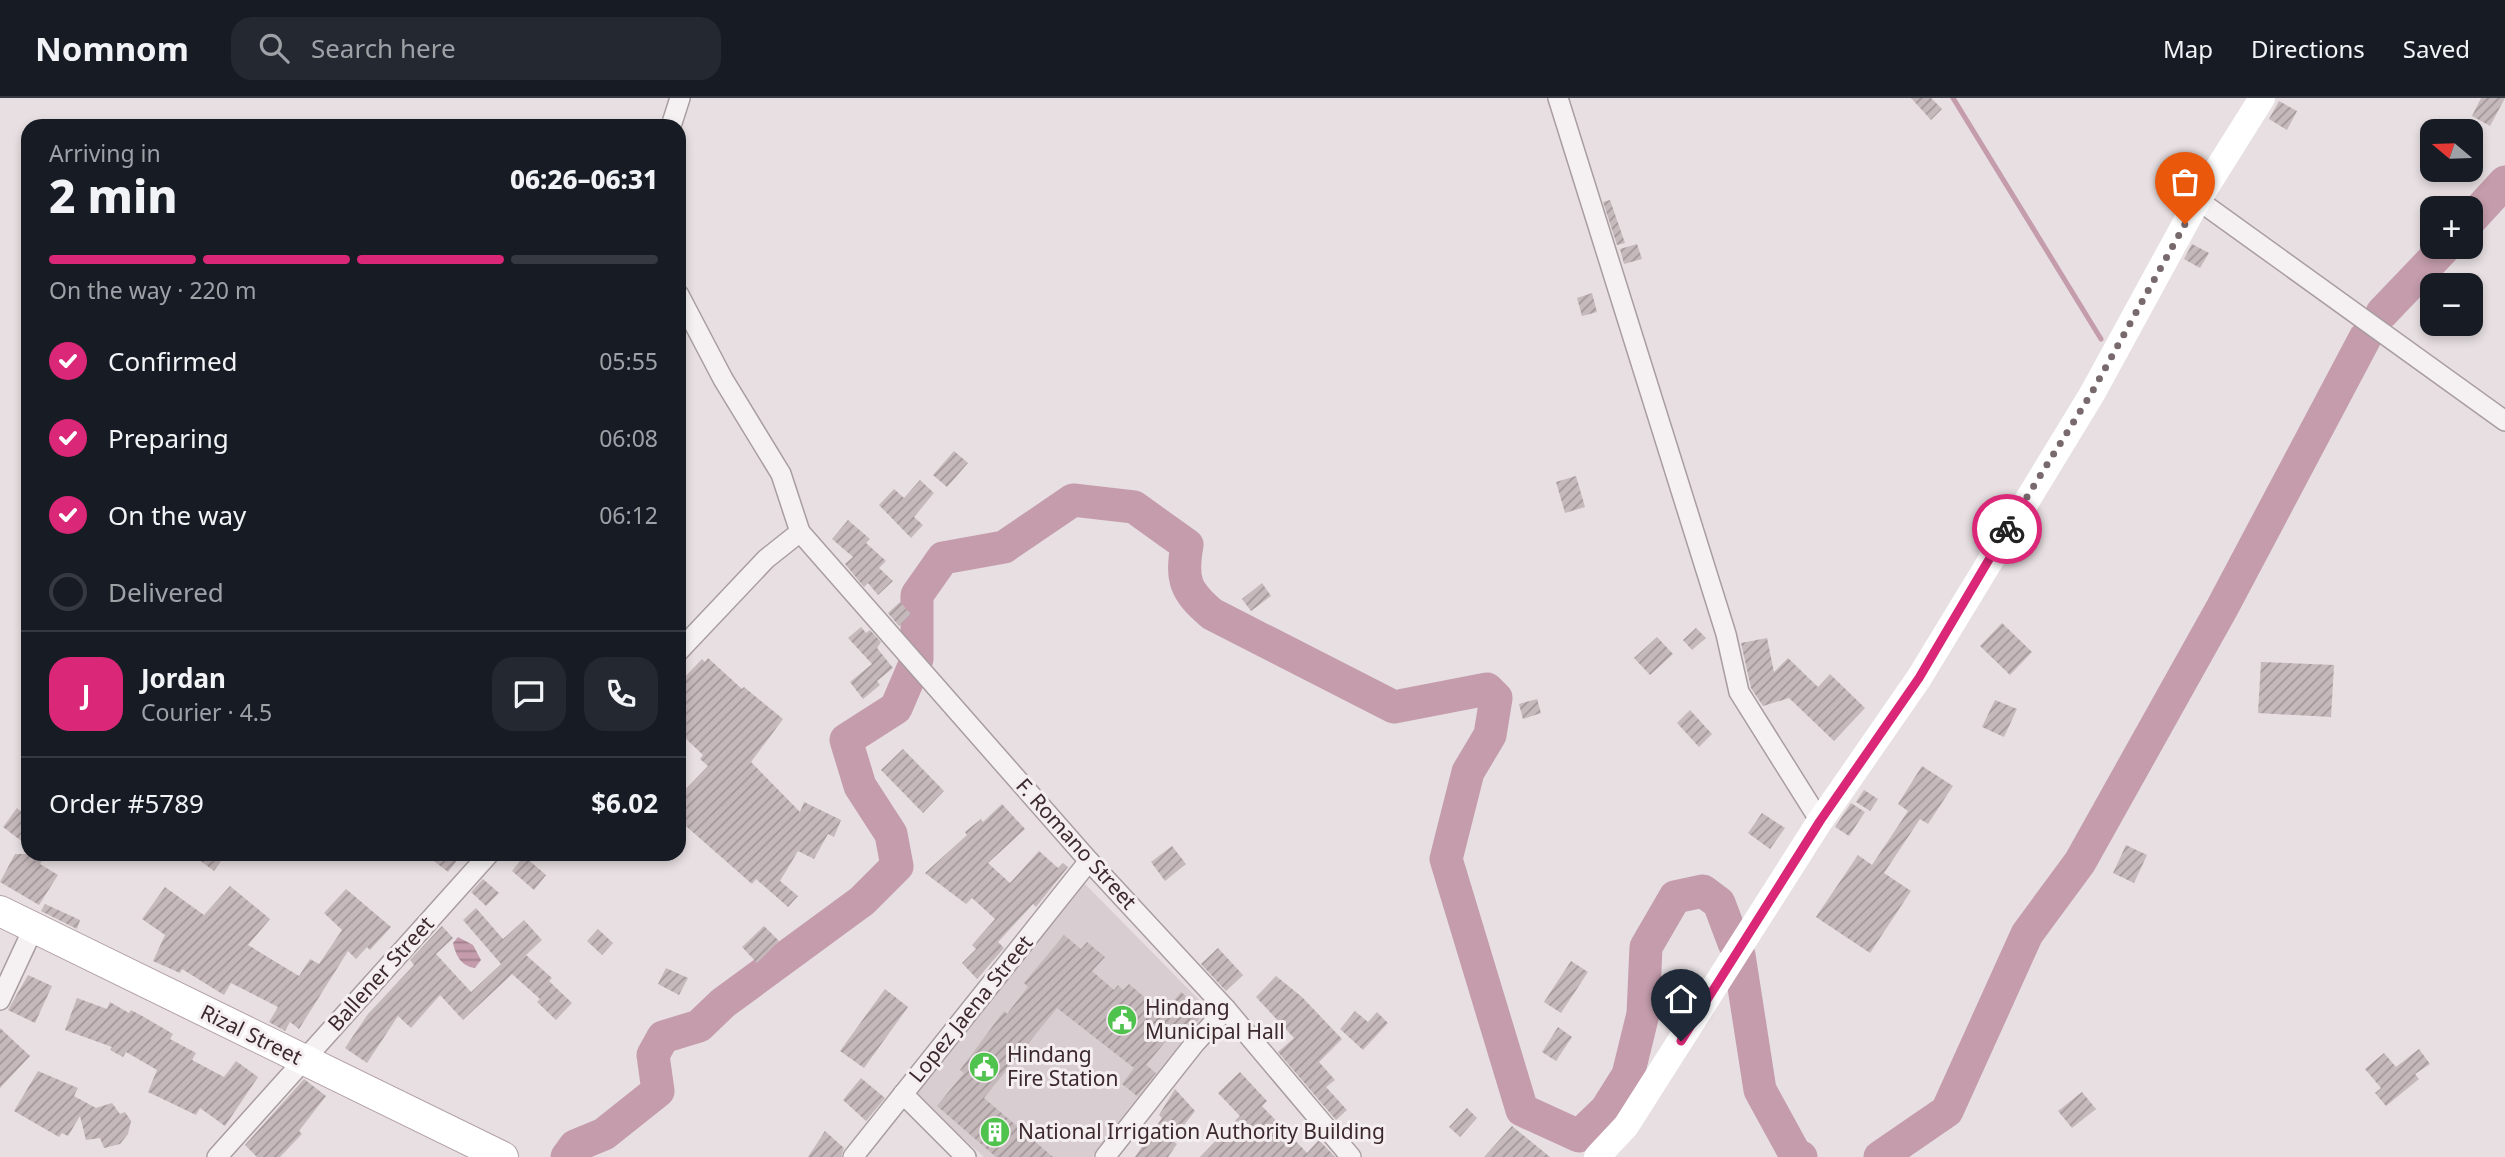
<!DOCTYPE html>
<meta charset="utf-8">
<style>
body{margin:0;font-family:"Noto Sans",sans-serif;background:#242831;color:#f1f3f6;height:100vh;display:flex;flex-direction:column;font-size:26px;white-space:nowrap}
*{box-sizing:border-box;margin:0}
p{font-size:23px;color:#9ea1a6}
.icon{flex:none;width:38px;height:38px;fill:none;stroke:currentColor;stroke-width:2;stroke-linecap:round;stroke-linejoin:round}
.map{position:relative;flex:1;overflow:hidden}
.side{position:absolute;left:21px;top:21px;width:665px;height:742px;display:flex;flex-direction:column;background:#171b24;border-radius:21px;box-shadow:0 4px 10px #0003}
.side>*{flex:none}
.needle{width:46px;rotate:289deg}
.tools{position:absolute;left:2420px;top:21px;display:grid;gap:14px}
.tools a{display:grid;place-items:center;width:63px;height:63px;border-radius:14px;background:#171b24;box-shadow:0 4px 10px #0003;font-size:35px}
.pin{position:absolute;display:grid;place-items:center;width:60px;height:60px;color:#fff;margin:-72px -30px;border-radius:50% 50% 50% 0;rotate:-45deg;box-shadow:0 0 7px #0007}
.pin .icon{rotate:45deg}
.courier{position:absolute;display:grid;place-items:center;width:70px;height:70px;margin:-35px;border:5px solid #db2777;border-radius:50%;background:#fff;color:#222;box-shadow:0 2px 9px #0007}
.summary em{font-style:normal;font-weight:800}
.summary div{display:flex;flex-direction:column-reverse}
.summary{display:flex;align-items:center;justify-content:space-between;height:119px;padding:0 28px}
h1{font-size:46px;font-weight:800;line-height:52px}
.bar{display:grid;grid-template-columns:repeat(4,1fr);gap:10px 7px;align-content:center;height:84px;padding:0 28px}
.bar i{height:9px;border-radius:5px;background:#363941}
.bar .selected{background:#db2777}
.bar p{grid-column:span 4}
.line{display:flex;align-items:center;gap:18px;padding:0 28px;border-top:2px solid #363941}
.line div{flex:1}
.round{display:grid;place-items:center;flex:none;width:74px;height:74px;border-radius:21px;background:#242831}
ol{padding:0 28px;list-style:none}
li{display:flex;align-items:center;gap:21px;height:77px}
li p{margin-inline-start:auto}
li .icon{padding:7px;border-radius:50%;background:#db2777;color:#fff;stroke-width:4}
li:last-child{color:#9ea1a6}
li i{width:38px;height:38px;border:4px solid #363941;border-radius:50%}
header{display:flex;align-items:center;gap:42px;box-sizing:border-box;height:98px;padding:0 35px;background:#171b24;border-bottom:2px solid #363941}
header strong{font-size:33px}
nav{display:flex;gap:38px;margin-inline-start:auto;font-size:24px}
.search{width:490px;height:63px;background:#242831;display:flex;align-items:center;gap:18px;box-sizing:border-box;padding:0 24px;border-radius:21px;color:#9ea1a6;font-size:26px}
.map>svg:first-child{display:block}
</style>
<header>
<strong>Nomnom</strong>
<div class="search"><svg class="icon" aria-label="search" viewBox="0 0 24 24"><circle cx="10" cy="10" r="6"/><path d="M15 15l6 6"/></svg>Search here</div>
<nav><a>Map</a><a>Directions</a><a>Saved</a></nav>
</header>
<div class="map">
<svg width="2505" height="1059" viewBox="0 0 2505 1059">
<defs>
<pattern id="water-rules" width="6" height="5" patternUnits="userSpaceOnUse" patternTransform="scale(1.75)"><rect width="6" height="5" fill="#c49cab"/><path d="M0 2.5h6" fill="none" stroke="#a07f8c"/></pattern>
<pattern id="building-hatch" width="6" height="6" patternUnits="userSpaceOnUse" patternTransform="scale(1.75)"><rect width="6" height="6" fill="#c6b9bc"/><path d="M-1 1l2-2M0 6l6-6M5 7l2-2" fill="none" stroke="#a29699"/></pattern>
</defs>
<rect width="100%" height="100%" fill="#e7dfe1"/>
<path fill="#d8cdd0" d="M1082,783L1211,914L1092,1059H984L913,995Z"/>
<path fill="url(#water-rules)" d="M458,839L473,847L481,862L475,870C461,868 456,858 453,845Z"/>
<g fill="none" stroke-linecap="round" stroke-linejoin="round">
<path stroke="#c49cab" stroke-width="5" d="M1953,0L2101,241"/>
<g stroke="#c49cab" stroke-width="33">
<path d="M2471,121L2505,84"/>
<path d="M2382,215L2445,149"/>
<path d="M917,561V497L943,460L1004,449L1073,402L1134,409L1187,447C1181,482 1185,493 1212,516L1394,609L1487,591L1496,600L1490,637L1468,674L1446,761L1522,1012L1579,1038L1606,1012L1628,977L1643,916L1646,849L1675,799L1703,793L1719,805L1734,845"/>
<path d="M1739,857L1760,992L1795,1056L1801,1059"/>
<path d="M567,1059L575,1048L604,1036L658,993L653,957L663,939L699,928L723,905L862,803L897,768L891,736L860,688L846,642L896,610L914,568"/>
<path d="M1880,1059L1947,1013L2027,836L2080,764L2222,510L2365,240"/>
</g>
</g>
<g fill="url(#building-hatch)">
<path d="M1911,0H1931L1942,11L1931,22Z"/>
<path d="M2481,0H2505L2490,28L2472,18Z"/>
<path d="M2279,3L2297,13L2287,32L2269,21Z"/>
<path d="M1610,102L1625,145L1617,147L1603,104Z"/>
<path d="M1637,146L1642,161L1624,166L1620,151Z"/>
<path d="M2192,146L2209,155L2200,170L2184,161Z"/>
<path d="M1592,195L1597,214L1582,218L1577,200Z"/>
<path d="M954,353L968,365L947,389L933,377Z"/>
<path d="M1576,378L1585,409L1565,415L1556,384Z"/>
<path d="M920,382L934,395L914,419L923,427L911,440L879,407L894,391L904,400Z"/>
<path d="M848,422L870,441L866,445L886,463L879,470L893,483L878,497L868,485L864,489L845,466L853,459L832,441Z"/>
<path d="M1262,485L1271,498L1251,513L1242,501Z"/>
<path d="M900,504L911,516L899,528L888,515Z"/>
<path d="M2002,525L2032,554L2010,577L1980,548Z"/>
<path d="M861,529L866,535L870,532L881,544L877,550L893,570L877,583L880,587L863,601L850,584L872,566L848,540Z"/>
<path d="M1696,530L1706,540L1692,552L1683,542Z"/>
<path d="M1657,539L1673,556L1650,577L1634,560Z"/>
<path d="M1767,540L1774,574L1788,560L1818,589L1830,576L1865,610L1834,643L1789,600L1763,608L1751,590L1741,545Z"/>
<path d="M708,560L742,591L744,589L783,621L751,664L800,714L804,704L841,722L834,739L828,736L814,761L798,753L780,783L798,798L788,809L756,781L752,786L679,722V698L708,668L700,661L703,657L679,634V585L702,561L705,564Z"/>
<path d="M2261,564L2334,567L2331,619L2258,615Z"/>
<path d="M1537,601L1541,615L1523,621L1519,606Z"/>
<path d="M1995,602L2017,611L2004,639L1982,629Z"/>
<path d="M1690,612L1712,636L1699,649L1677,625Z"/>
<path d="M903,651L944,693L923,715L881,672Z"/>
<path d="M1922,668L1953,688L1928,726L1920,721L1884,775L1911,793L1870,855L1816,819L1858,757L1872,767L1908,713L1898,706Z"/>
<path d="M1864,692L1878,701L1870,713L1856,704Z"/>
<path d="M1851,705L1865,714L1849,738L1835,729Z"/>
<path d="M1002,706L1025,731L988,765L1010,785L1039,753L1058,770L1063,765L1068,769L1036,809L1033,806L998,844L1004,850L977,881L962,865L976,851L972,847L995,821L972,800L966,806L925,775L967,737L965,734L981,721L983,724Z"/>
<path d="M17,710L28,719V748L3,729Z"/>
<path d="M1762,715L1785,730L1770,751L1748,735Z"/>
<path d="M2126,747L2147,757L2134,785L2113,775Z"/>
<path d="M1172,748L1186,766L1165,783L1151,764Z"/>
<path d="M15,756H46L40,766L58,777L39,807L0,784Z"/>
<path d="M191,756H226L214,773Z"/>
<path d="M425,756H462L448,774Z"/>
<path d="M524,758L546,777L534,792L512,773Z"/>
<path d="M483,781L499,795L486,808L471,794Z"/>
<path d="M230,788L270,821L248,847L299,878L310,861L319,866L342,832L324,815L346,791L391,829L370,852L367,849L356,861L348,853L299,931L290,924L285,933L269,924L278,909L231,885L224,897L182,871L180,875L153,863L165,837L142,821L165,789L204,817Z"/>
<path d="M45,806L80,822L77,831L41,813Z"/>
<path d="M476,810L503,841L524,822L542,842L526,857L552,880L549,883L572,905L556,922L537,904L540,901L512,876L463,922L440,897L411,930L398,918L367,965L345,950L368,916L414,867L410,862L442,828L453,840L436,856L471,894L501,866L463,822Z"/>
<path d="M764,828L779,843L757,865L742,849Z"/>
<path d="M598,831L613,845L602,857L587,843Z"/>
<path d="M1064,837L1081,851L1087,844L1105,859L1092,873L1114,892L1118,887L1123,892L1129,886L1163,915L1181,894L1204,914L1185,938L1176,931L1146,967L1156,975L1137,998L1122,986L1134,970L1057,910L984,1000L1053,1059H996L937,1008L964,975L960,972L1004,913L1007,916L1028,889L1024,885Z"/>
<path d="M1218,850L1243,877L1226,893L1201,866Z"/>
<path d="M1571,863L1588,874L1561,915L1544,904Z"/>
<path d="M666,870L688,880L679,897L658,886Z"/>
<path d="M28,877L52,888L35,925L8,912Z"/>
<path d="M1276,878L1302,899L1342,941L1319,964L1335,982L1326,989L1347,1012L1336,1022L1278,954L1294,940L1256,899Z"/>
<path d="M885,891L908,909L864,970L840,953Z"/>
<path d="M77,900L107,911L110,904L129,915L131,912L144,919L173,936L170,941L196,955L192,962L224,979L236,963L258,979L225,1028L200,1010L196,1017L148,994L157,972L126,954L123,959L110,952L112,949L65,932Z"/>
<path d="M1355,913L1368,924L1377,914L1388,925L1363,952L1340,931Z"/>
<path d="M1558,929L1572,939L1556,963L1542,954Z"/>
<path d="M0,930L30,958L0,990Z"/>
<path d="M2419,951L2430,966L2415,976L2419,981L2386,1008L2375,995L2381,990L2365,971L2384,955L2396,969Z"/>
<path d="M38,973L78,990L74,998L96,1010L112,1005L120,1016L125,1014L131,1023L128,1036L120,1046L104,1050L100,1040L86,1042L80,1018L68,1038L62,1035L59,1039L14,1013Z"/>
<path d="M1240,974L1267,1003L1262,1008L1307,1055L1319,1042L1335,1059H1200L1240,1018L1218,995Z"/>
<path d="M861,980L885,1000L866,1023L843,1002Z"/>
<path d="M304,981L326,998L299,1033L302,1036L280,1059H257L245,1047Z"/>
<path d="M1175,991L1195,1013L1172,1042L1177,1046L1168,1059H1135L1162,1020L1159,1017Z"/>
<path d="M2082,994L2096,1011L2072,1030L2058,1013Z"/>
<path d="M1467,1010L1477,1020L1460,1039L1449,1029Z"/>
<path d="M1512,1028L1550,1059H1484Z"/>
<path d="M825,1033L844,1050L841,1059H808Z"/>
</g>
<g fill="none" stroke-linecap="round" stroke-linejoin="round">
<g stroke="#a99da1" stroke-width="22">
<g id="street">
<path d="M1558,0L1726,536L1739,594L1820,723"/>
<path d="M671,28L680,0"/>
<path d="M2198,102L2505,323"/>
<path d="M679,197L723,281L781,376L800,434L1089,763L1226,911L1351,1059"/>
<path d="M679,553L766,461L800,434"/>
<path d="M0,902L34,829"/>
<path d="M903,996L966,1059"/>
<path d="M217,1059L489,756"/>
<path d="M853,1059L1089,763"/>
<path d="M1105,1059L1195,945L1226,911"/>
</g>
</g>
<g stroke="#b19fa4" stroke-width="32">
<path id="primary" d="M0,813L503,1059"/>
</g>
<use href="#street" stroke="#f5f1f2" stroke-width="19"/>
<path stroke="#fff" stroke-width="26" d="M1597,1059L1626,1028L1820,723L1919,580L2092,296L2198,102L2262,0"/>
<use href="#primary" stroke="#fff" stroke-width="30"/>
</g>
<g fill="none" stroke-linecap="round" stroke-linejoin="round">
<path stroke="#78696d" stroke-width="7" stroke-dasharray="0 12.6" d="M2007,431L2091,296L2185,126"/>
<path stroke="#db2777" stroke-width="9" d="M1681,943L1820,723L1919,580L2007,431"/>
</g>
<defs>
<g id="civic-disc" transform="scale(1.575)"><circle r="9.5" fill="#4fc34d" stroke="#f5eef0"/><path d="M-.6-6.5H3V-4.5H.6V-3L4-1V1h2V6H-6V1h2V-1L-.6-3ZM-1.2 2.5V6h2.4V2.5Z" fill="#fff"/></g>
<g id="building-disc" transform="scale(1.575)"><circle r="9.5" fill="#4fc34d" stroke="#f5eef0"/><path d="M-4-6H4V6H1V3H-1V6H-4ZM-2.5-4.3h1.7v1.8h-1.7ZM.8-4.3h1.7v1.8H.8ZM-2.5-1h1.7V.8h-1.7ZM.8-1h1.7V.8H.8Z" fill="#fff"/></g>
</defs>
<g fill-rule="evenodd">
<use href="#civic-disc" x="1122" y="922"/>
<use href="#civic-disc" x="984" y="969"/>
<use href="#building-disc" x="995" y="1034"/>
</g>
<g text-anchor="middle" stroke-width="6" stroke-linejoin="round" paint-order="stroke">
<g font-size="21" fill="#3c292e" stroke="#f5eef0">
<text transform="translate(1076 746) rotate(48)" y="7">F. Romano Street</text>
<text transform="translate(381 876) rotate(-48)" y="7">Ballener Street</text>
<text transform="translate(971 911) rotate(-51)" y="7">Lopez Jaena Street</text>
<text transform="translate(251 937) rotate(26)" y="7">Rizal Street</text>
</g>
<g font-size="21" fill="#3c292e" stroke="#f5eef0" text-anchor="start">
<text x="1145" y="917">Hindang<tspan x="1145" dy="24">Municipal Hall</tspan></text>
<text x="1007" y="964">Hindang<tspan x="1007" dy="24">Fire Station</tspan></text>
<text x="1018" y="1041">National Irrigation Authority Building</text>
</g>
</g>
</svg>
<div class="tools">
<a><svg class="needle" viewBox="-14 -14 28 28"><path d="M0-13l5 13h-10z" fill="#e53935"/><path d="M0 13l5-13h-10z" fill="#9ea1a6"/></svg></a>
<a>+</a>
<a>−</a>
</div>
<div class="pin" style="left:2185px;top:126px;background:#ea580c"><svg class="icon" aria-label="bag" viewBox="0 0 24 24"><path d="M5 8h14l-1 12H6zM9 8a3 3 0 0 1 6 0"/></svg></div>
<div class="pin" style="left:1681px;top:943px;background:#1f2937"><svg class="icon" aria-label="home" viewBox="0 0 24 24"><path d="M3 11l9-7 9 7M6 9v11h12V9"/></svg></div>
<div class="courier" style="left:2007px;top:431px"><svg class="icon" aria-label="bike" viewBox="0 0 24 24"><circle cx="6" cy="16" r="4"/><circle cx="18" cy="16" r="4"/><path d="M6 16l4-8h5l3 8M10 8l3 8H6M13 5h3"/></svg></div>
<section class="side">
<div class="summary"><div><h1>2 min</h1><p>Arriving in</p></div><em>06:26–06:31</em></div>
<div class="bar"><i class="selected"></i><i class="selected"></i><i class="selected"></i><i></i><p>On the way · 220 m</p></div>
<ol>
<li><svg class="icon" aria-label="check" viewBox="0 0 24 24"><path d="M5 12l5 5 9-10"/></svg>Confirmed<p>05:55</p></li>
<li><svg class="icon" aria-label="check" viewBox="0 0 24 24"><path d="M5 12l5 5 9-10"/></svg>Preparing<p>06:08</p></li>
<li><svg class="icon" aria-label="check" viewBox="0 0 24 24"><path d="M5 12l5 5 9-10"/></svg>On the way<p>06:12</p></li>
<li><i></i>Delivered</li>
</ol>
<div class="line" style="height:126px"><b class="round" style="background:#db2777;color:#fff">J</b><div><b>Jordan</b><p>Courier · 4.5</p></div><a class="round"><svg class="icon" aria-label="chat" viewBox="0 0 24 24"><path d="M4 5h16v11H9l-5 4z"/></svg></a><a class="round"><svg class="icon" aria-label="phone" viewBox="0 0 24 24"><path d="M5 4h4l2 5-3 2q2 4 5 5l2-3 5 2v4C11 20 4 13 5 4z"/></svg></a></div>
<div class="line" style="height:91px"><div>Order #5789</div><b>$6.02</b></div>
</section>
</div>
